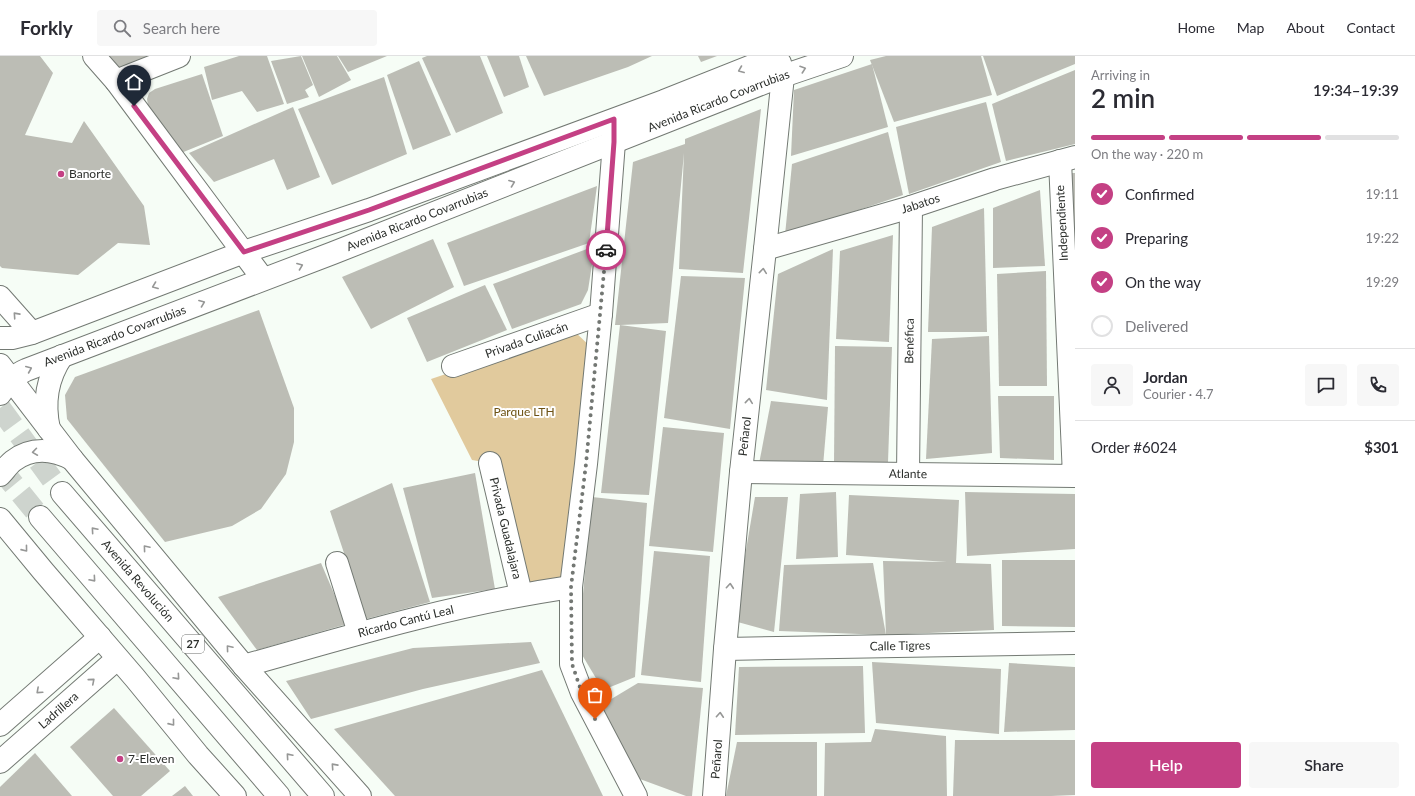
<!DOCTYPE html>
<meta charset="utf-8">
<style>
body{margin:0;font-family:Lato,sans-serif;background:#f7f7f7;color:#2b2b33;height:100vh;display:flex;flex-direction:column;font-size:15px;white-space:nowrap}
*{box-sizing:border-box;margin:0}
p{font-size:13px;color:#7c7c81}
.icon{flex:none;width:22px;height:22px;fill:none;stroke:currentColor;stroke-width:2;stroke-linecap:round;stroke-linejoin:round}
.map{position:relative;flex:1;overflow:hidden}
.sheet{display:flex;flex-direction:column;background:#fff;width:340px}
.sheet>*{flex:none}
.pin{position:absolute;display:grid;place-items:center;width:34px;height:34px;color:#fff;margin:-41px -17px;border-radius:50% 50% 50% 0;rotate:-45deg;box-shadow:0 0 4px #0007}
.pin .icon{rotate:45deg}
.courier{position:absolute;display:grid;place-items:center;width:40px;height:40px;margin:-20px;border:3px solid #c44084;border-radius:50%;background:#fff;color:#222;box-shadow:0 1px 5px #0007}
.summary em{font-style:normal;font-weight:600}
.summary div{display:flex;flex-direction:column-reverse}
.summary{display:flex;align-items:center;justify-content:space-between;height:68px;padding:0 16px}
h1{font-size:26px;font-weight:600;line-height:30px}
.bar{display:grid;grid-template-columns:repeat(4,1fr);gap:6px 4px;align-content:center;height:48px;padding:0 16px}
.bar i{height:5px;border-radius:3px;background:#e1e1e2}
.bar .active{background:#c44084}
.bar p{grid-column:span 4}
.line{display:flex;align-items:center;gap:10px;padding:0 16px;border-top:1px solid #e1e1e2}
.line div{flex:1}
.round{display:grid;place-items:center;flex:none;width:42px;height:42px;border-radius:4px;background:#f7f7f7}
ol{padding:0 16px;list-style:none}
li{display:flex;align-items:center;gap:12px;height:44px}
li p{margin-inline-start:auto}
li .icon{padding:4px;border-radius:50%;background:#c44084;color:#fff;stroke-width:4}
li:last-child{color:#7c7c81}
li i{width:22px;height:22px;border:2px solid #e1e1e2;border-radius:50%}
.action{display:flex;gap:8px;margin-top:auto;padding:8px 16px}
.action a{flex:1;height:46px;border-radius:4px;background:#c44084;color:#fff;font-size:16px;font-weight:600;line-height:46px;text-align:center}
.action a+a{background:#f7f7f7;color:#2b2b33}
header{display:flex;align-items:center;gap:24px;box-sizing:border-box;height:56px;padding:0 20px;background:#fff;border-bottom:1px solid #e1e1e2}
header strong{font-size:19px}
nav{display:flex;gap:22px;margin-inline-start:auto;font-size:14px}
.search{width:280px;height:36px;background:#f7f7f7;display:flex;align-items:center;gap:10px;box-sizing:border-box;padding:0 14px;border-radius:4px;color:#7c7c81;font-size:15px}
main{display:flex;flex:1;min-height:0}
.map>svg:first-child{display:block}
</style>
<header>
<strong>Forkly</strong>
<div class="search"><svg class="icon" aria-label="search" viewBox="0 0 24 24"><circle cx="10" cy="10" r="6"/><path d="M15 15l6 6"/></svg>Search here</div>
<nav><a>Home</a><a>Map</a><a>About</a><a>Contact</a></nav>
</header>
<main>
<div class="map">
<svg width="1075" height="740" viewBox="0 0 1075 740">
<rect width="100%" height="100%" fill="#f6fdf6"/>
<path fill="#e1ca9d" d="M574,275L592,292L571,531L521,538L490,407L472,404L431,323Z"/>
<g fill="#bcbdb5">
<path d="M0,0H40L53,17L25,79L72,87L84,65L144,150L150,189L118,187L78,219L2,212L0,210Z"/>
<path d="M106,0H156L122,17Z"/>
<path d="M239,0H267L284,48L257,56L242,35L212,44L204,11Z"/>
<path d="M301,0L313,29L305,34L309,41L287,48L271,5Z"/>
<path d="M302,0H337L351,24L319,41Z"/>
<path d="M338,0H387L348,16Z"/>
<path d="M427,0H480L503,57L456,77L422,2Z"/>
<path d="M487,0H519L529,31L504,41Z"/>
<path d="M526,0H652L628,11L544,40Z"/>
<path d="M698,0H717L701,6Z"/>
<path d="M886,0H981L992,39L894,66L870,4Z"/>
<path d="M983,0H1075V8L997,40Z"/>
<path d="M419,5L451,79L413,94L387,19Z"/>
<path d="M872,8L888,71L791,100L794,34Z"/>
<path d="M1075,14V88L1006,105L992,48Z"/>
<path d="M202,18L223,80L181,97L149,56L147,43L149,37L155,33Z"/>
<path d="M384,21L407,98L332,129L298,53Z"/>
<path d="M986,46L1001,106L909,138L896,71Z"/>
<path d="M293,51L320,121L287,134L274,103L214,126L189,97Z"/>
<path d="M761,53L743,217L679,213L684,97L668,267L620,269L666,275L649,439L601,437L620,269H615L633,106L685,88V83Z"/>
<path d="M888,76L903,139L785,179L792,108Z"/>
<path d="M1069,117H1075V186H1071Z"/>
<path d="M597,130L589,187L464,230L447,187Z"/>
<path d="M1040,134L1045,210L993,212V152Z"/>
<path d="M984,152L987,276H928L932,171Z"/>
<path d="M893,179L889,286L836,283L840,195Z"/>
<path d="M433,183L454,231L371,273L342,221Z"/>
<path d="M595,190L588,234L581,248L512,273L493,228Z"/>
<path d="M833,193L827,344L766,334L778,218Z"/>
<path d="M1046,215L1047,330H999L997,218Z"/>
<path d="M681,220L745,222L730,373L664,362Z"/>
<path d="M485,229L507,274L427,306L407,262Z"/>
<path d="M259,254L294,352V386L286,418L261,453L232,470L165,486L67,363L65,339L75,321Z"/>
<path d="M989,280L992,397L926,403L932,283Z"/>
<path d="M835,290L892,291L888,406L834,407Z"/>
<path d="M998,340H1054V404L1000,402Z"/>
<path d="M771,345L828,351L823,410L759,408Z"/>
<path d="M663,371L724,377L713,496L649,490Z"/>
<path d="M475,417L495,533L432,542L403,432Z"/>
<path d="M392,427L430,546L366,563L330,455Z"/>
<path d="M836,436L838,501L796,503L800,438Z"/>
<path d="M965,436L1075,438V493L967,500Z"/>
<path d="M849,439L959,444L956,507L991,508L994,574L886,579L883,505L947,506L846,499Z"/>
<path d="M592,441L647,447L635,621L603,634L578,592Z"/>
<path d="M755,441H788L774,576L734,565Z"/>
<path d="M654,495L710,500L701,626L641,619Z"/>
<path d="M1002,504H1075V571L1002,570Z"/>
<path d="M321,507L347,568L257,594L218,541Z"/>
<path d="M873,507L886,579L779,575L784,509Z"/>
<path d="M531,586L540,607L423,633L311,663L286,625L413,592Z"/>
<path d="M872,606L1001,613L999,678L876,667Z"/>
<path d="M1009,607L1075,611V674L1004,676Z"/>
<path d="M863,610L865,677L735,679L739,611Z"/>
<path d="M542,614L603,740H395L334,673Z"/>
<path d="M638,627L703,632L692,740H686L629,719L598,651Z"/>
<path d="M114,652L170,715L141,740H113L70,691Z"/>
<path d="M875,673L946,680L947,740H824L825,687L871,686Z"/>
<path d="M955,684H1075V739L1051,740H953Z"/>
<path d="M737,686H817V740H726Z"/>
<path d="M35,697L72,740H0V731Z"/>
<path d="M185,730L193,740H172Z"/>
</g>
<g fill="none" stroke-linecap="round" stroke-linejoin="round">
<g stroke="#ced4ce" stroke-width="22" stroke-dasharray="22 11" stroke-linecap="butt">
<path d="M0,352L62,437"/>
<path d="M0,412L40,461"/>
</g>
<g stroke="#737973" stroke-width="24">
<g id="minor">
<path d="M94,0L116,25L263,223"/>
<path d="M116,25L179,0"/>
<path d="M614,73V86L601,258L586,408L571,531V608L582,637L636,740"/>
<path id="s1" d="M765,193L911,151L995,123L1075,101"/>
<path d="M0,241L32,277"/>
<path d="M0,282H12L32,277L244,196L369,154L664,45L777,0"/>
<path d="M0,309L72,403L244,610L360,740"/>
<path id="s2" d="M453,310L601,258"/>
<path id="s3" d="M0,338C8,327 14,319 26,314L333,197L771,24L842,0"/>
<path d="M49,373C43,346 47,322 62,300"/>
<path id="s4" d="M490,407L521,538"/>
<path id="s5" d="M741,416L1074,420L1060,105"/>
<path id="s6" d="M908,418L911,151"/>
<path d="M0,419C4,415 8,409 13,405C31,391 53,393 72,403"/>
<path d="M0,463L43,515L135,622L198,699L235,740"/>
<path d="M337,507L359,577"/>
<path id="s7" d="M725,593L1075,587"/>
<path id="s8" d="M244,610C352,579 460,547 571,531"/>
<path d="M0,669L100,581"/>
<path id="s9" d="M0,706L117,603"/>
<path id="s10" d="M714,740L725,593L741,416L765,193L783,20L780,7"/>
</g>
</g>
<g stroke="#737973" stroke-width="24">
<g id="major">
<path id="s11" d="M62,437L323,740"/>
<path d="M40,461L279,740"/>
</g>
</g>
<use href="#minor" stroke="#fff" stroke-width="22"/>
<use href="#major" stroke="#fff" stroke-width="22"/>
</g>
<defs><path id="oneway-chevron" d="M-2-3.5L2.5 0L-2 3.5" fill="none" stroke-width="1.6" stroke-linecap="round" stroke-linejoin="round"/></defs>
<g stroke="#969796">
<use href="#oneway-chevron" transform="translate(803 13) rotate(-19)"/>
<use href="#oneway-chevron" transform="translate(741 14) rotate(158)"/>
<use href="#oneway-chevron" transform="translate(512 127) rotate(-21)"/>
<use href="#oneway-chevron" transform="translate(300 210) rotate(-21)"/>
<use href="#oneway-chevron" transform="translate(763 215) rotate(-84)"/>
<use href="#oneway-chevron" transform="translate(155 230) rotate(159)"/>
<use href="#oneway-chevron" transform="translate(202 247) rotate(-21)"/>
<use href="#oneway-chevron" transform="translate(16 259) rotate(-132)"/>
<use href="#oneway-chevron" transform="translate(29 313) rotate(-23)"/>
<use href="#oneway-chevron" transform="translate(749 345) rotate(-84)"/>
<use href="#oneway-chevron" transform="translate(35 396) rotate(172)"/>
<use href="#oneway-chevron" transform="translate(94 474) rotate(-131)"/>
<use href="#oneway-chevron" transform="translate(146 492) rotate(-130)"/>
<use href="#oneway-chevron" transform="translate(25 493) rotate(51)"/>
<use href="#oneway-chevron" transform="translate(93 523) rotate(49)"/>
<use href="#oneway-chevron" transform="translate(730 530) rotate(-85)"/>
<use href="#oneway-chevron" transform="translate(229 592) rotate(-130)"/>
<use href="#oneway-chevron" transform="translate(177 621) rotate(49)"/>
<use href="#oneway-chevron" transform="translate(92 625) rotate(-41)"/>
<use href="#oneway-chevron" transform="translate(39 635) rotate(138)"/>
<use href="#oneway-chevron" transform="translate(720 659) rotate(-86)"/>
<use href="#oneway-chevron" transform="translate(172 667) rotate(51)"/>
<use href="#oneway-chevron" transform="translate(289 700) rotate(-131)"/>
<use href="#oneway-chevron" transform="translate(334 710) rotate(-132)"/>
</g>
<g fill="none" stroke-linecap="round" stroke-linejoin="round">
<path stroke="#737773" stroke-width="4" stroke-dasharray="0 7.2" d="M595,663L582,637L572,608L571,531L586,408L606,194"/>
<path stroke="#c44084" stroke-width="5" d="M134,50L244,196L369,154L614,63V86L606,194"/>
</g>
<g fill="#c44084" stroke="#fff" stroke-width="1.5">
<circle cx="61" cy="118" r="4"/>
<circle cx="120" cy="703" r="4"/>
</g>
<g text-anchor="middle" stroke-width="4" stroke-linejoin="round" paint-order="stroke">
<rect fill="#fff" stroke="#6b6d6b" stroke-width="1" x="182" y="579" width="22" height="18" rx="3"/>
<g font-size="11" font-weight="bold" fill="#2c2f2c">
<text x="193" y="592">27</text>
</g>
<g font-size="12" fill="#2c2f2c" stroke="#fff">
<text dy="4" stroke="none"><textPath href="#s3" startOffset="779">Avenida Ricardo Covarrubias</textPath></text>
<text dy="4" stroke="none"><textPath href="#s1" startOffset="162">Jabatos</textPath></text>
<text dy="4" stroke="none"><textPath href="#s3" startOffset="455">Avenida Ricardo Covarrubias</textPath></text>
<text transform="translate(1062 167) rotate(-93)" y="4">Independiente</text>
<text dy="4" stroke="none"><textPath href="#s3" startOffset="131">Avenida Ricardo Covarrubias</textPath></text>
<text dy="4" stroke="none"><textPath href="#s2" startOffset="78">Privada Culiacán</textPath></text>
<text dy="4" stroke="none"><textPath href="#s6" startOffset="133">Benéfica</textPath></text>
<text dy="4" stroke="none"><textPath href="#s10" startOffset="361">Peñarol</textPath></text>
<text dy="4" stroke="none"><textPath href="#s5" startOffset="167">Atlante</textPath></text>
<text dy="4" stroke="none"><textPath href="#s4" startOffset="67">Privada Guadalajara</textPath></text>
<text dy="4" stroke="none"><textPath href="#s11" startOffset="116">Avenida Revolución</textPath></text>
<text dy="4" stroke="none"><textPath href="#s8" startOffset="168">Ricardo Cantú Leal</textPath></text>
<text dy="4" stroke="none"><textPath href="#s7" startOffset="175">Calle Tigres</textPath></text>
<text dy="4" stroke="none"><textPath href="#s9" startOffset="78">Ladrillera</textPath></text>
<text dy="4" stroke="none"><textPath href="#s10" startOffset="37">Peñarol</textPath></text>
</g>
<g font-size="12" fill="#2c2f2c" stroke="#fff" text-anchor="start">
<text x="69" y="122">Banorte</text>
<text x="128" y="707">7-Eleven</text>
</g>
<g font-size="12" fill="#6d5213" stroke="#fff">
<text x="524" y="360">Parque LTH</text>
</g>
</g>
</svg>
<div class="pin" style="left:595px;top:663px;background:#ea580c"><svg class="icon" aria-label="bag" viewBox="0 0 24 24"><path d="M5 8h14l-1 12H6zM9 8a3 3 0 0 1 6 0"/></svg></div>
<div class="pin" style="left:134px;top:50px;background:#1f2937"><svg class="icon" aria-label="home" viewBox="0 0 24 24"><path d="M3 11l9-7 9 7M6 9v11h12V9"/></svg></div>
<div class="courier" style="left:606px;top:194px"><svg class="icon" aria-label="car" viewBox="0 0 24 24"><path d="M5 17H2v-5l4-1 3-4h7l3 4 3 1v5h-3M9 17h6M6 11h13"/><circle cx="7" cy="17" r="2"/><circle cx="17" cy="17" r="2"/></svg></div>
</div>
<section class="sheet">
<div class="summary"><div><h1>2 min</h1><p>Arriving in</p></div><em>19:34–19:39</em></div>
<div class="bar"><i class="active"></i><i class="active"></i><i class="active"></i><i></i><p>On the way · 220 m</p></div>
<ol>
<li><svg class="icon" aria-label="check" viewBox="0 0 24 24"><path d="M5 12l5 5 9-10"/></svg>Confirmed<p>19:11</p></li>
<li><svg class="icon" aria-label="check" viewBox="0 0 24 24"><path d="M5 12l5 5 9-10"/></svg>Preparing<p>19:22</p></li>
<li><svg class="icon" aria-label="check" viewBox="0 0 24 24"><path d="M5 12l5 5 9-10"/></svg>On the way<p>19:29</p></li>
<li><i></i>Delivered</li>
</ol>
<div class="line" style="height:72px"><a class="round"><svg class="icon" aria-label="person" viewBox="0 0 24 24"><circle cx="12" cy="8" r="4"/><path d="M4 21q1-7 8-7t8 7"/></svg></a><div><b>Jordan</b><p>Courier · 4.7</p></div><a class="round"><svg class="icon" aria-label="chat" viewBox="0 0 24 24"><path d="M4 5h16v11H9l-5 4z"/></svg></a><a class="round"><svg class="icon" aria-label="phone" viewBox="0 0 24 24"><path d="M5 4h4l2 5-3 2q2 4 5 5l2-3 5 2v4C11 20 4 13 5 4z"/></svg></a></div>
<div class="line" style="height:52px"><div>Order #6024</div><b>$301</b></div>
<div class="action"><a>Help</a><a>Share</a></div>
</section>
</main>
